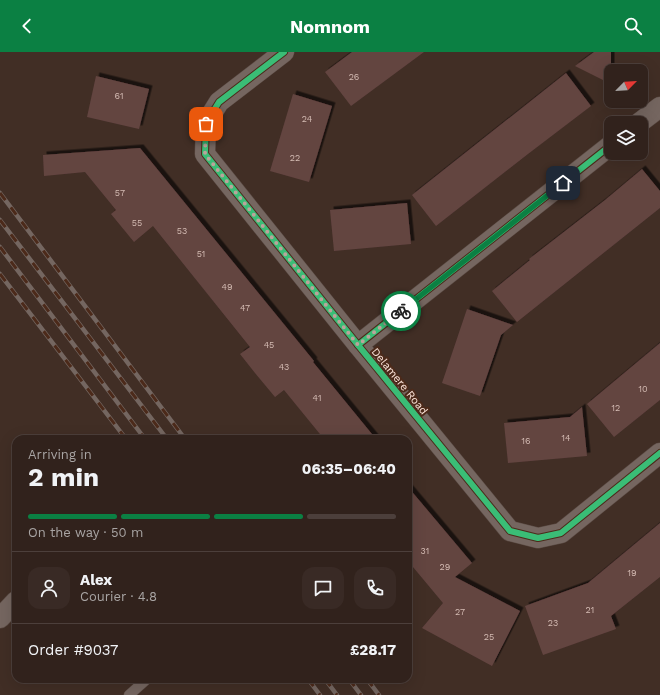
<!DOCTYPE html>
<meta charset="utf-8">
<style>
body{margin:0;font-family:"Work Sans",sans-serif;background:#392a25;color:#f1f3f6;height:100vh;display:flex;flex-direction:column;font-size:15px;white-space:nowrap}
*{box-sizing:border-box;margin:0}
p{font-size:13px;color:#a8a4a3}
.icon{flex:none;width:22px;height:22px;fill:none;stroke:currentColor;stroke-width:2;stroke-linecap:round;stroke-linejoin:round}
.map{position:relative;flex:1;overflow:hidden}
.details{position:absolute;left:12px;top:383px;width:400px;height:248px;display:flex;flex-direction:column;background:#31221c;border-radius:12px;box-shadow:0 4px 16px #0002,0 0 0 1px #4c3f3b}
.details>*{flex:none}
.needle{width:26px;rotate:66deg}
.buttons{position:absolute;left:604px;top:12px;display:grid;gap:8px}
.buttons a{display:grid;place-items:center;width:44px;height:44px;border-radius:8px;background:#31221c;box-shadow:0 4px 16px #0002,0 0 0 1px #4c3f3b;font-size:20px}
.pin{position:absolute;display:grid;place-items:center;width:34px;height:34px;color:#fff;margin:-17px;border-radius:8px;box-shadow:0 2px 6px #0006}
.courier{position:absolute;display:grid;place-items:center;width:40px;height:40px;margin:-20px;border:3px solid #0b8043;border-radius:50%;background:#fff;color:#222;box-shadow:0 1px 5px #0007}
.summary em{font-style:normal;font-weight:700}
.summary div{display:flex;flex-direction:column-reverse}
.summary{display:flex;align-items:center;justify-content:space-between;height:68px;padding:0 16px}
h1{font-size:26px;font-weight:700;line-height:30px}
.bar{display:grid;grid-template-columns:repeat(4,1fr);gap:6px 4px;align-content:center;height:48px;padding:0 16px}
.bar i{height:5px;border-radius:3px;background:#4c3f3b}
.bar .current{background:#0b8043}
.bar p{grid-column:span 4}
.line{display:flex;align-items:center;gap:10px;padding:0 16px;border-top:1px solid #4c3f3b}
.line div{flex:1}
.round{display:grid;place-items:center;flex:none;width:42px;height:42px;border-radius:12px;background:#392a25}
header{display:flex;justify-content:space-between;align-items:center;height:52px;padding:0 16px;background:#0b8043;color:#fff;font-size:18px;font-weight:700}
.map>svg:first-child{display:block}
</style>
<header><svg class="icon" aria-label="back" viewBox="0 0 24 24"><path d="M15 5l-7 7 7 7"/></svg>Nomnom<svg class="icon" aria-label="search" viewBox="0 0 24 24"><circle cx="10" cy="10" r="6"/><path d="M15 15l6 6"/></svg></header>
<div class="map">
<svg width="660" height="643" viewBox="0 0 660 643">
<defs>
<filter id="shadow"><feDropShadow dx="3.5" dy="-3.5" stdDeviation="0" flood-color="#0009"/></filter>
</defs>
<rect width="100%" height="100%" fill="#412e25"/>
<g fill="#634441" filter="url(#shadow)">
<path d="M352,0H424L351,54L325,20Z"/>
<path d="M594,0H611V32L575,14Z"/>
<path d="M566,21L591,54L528,102L436,174L412,143Z"/>
<path d="M96,24L149,37L139,77L87,65Z"/>
<path d="M293,42L332,54L309,130L270,119Z"/>
<path d="M140,96L314,309L313,310L376,387H324L284,338L275,345L255,321L240,302L250,295L153,174L134,190L111,162L116,158L85,120L44,124L43,103Z"/>
<path d="M642,117L660,139V156L517,270L492,239L530,208L529,207L605,148Z"/>
<path d="M407,151L411,192L334,199L330,158Z"/>
<path d="M467,257L513,273L501,283L480,344L442,331Z"/>
<path d="M660,291V348L614,385L587,352Z"/>
<path d="M582,355L587,404L508,411L504,371L570,365Z"/>
<path d="M408,435L472,511L455,525L520,559L492,614L422,576L443,551L408,509Z"/>
<path d="M660,471V525L611,564L616,577L543,603L525,554L588,531Z"/>
</g>
<g fill="none" stroke-linecap="round" stroke-linejoin="round">
<g stroke="#5c4c45" stroke-width="11">
<path id="lane" d="M129,643L147,627"/>
</g>
<g stroke="#5c4c45" stroke-width="21">
<g id="street">
<path d="M284,0L219,50L206,71L205,102L358,293L510,479L538,486L561,481L660,401"/>
<path d="M639,71L660,55"/>
<path d="M358,293L611,93"/>
<path d="M0,566L16,549"/>
</g>
</g>
<use href="#lane" stroke="#756660" stroke-width="10"/>
<use href="#street" stroke="#756660" stroke-width="20"/>
<g stroke="#746660" stroke-width="4.5">
<g id="rail">
<path d="M0,141L185,387"/>
<path d="M0,168L167,387"/>
<path d="M0,195L145,387"/>
<path d="M0,222L126,387"/>
<path d="M308,627L320,643"/>
<path d="M325,627L337,643"/>
<path d="M349,627L361,643"/>
<path d="M367,627L379,643"/>
</g>
</g>
<use href="#rail" stroke="#4c2a1a" stroke-width="3" stroke-dasharray="9" stroke-linecap="butt"/>
<g stroke="#4c2a1a" stroke-width="8">
<g id="cycleway">
<path d="M284,0L219,50L206,71L205,102L358,293L510,479L538,486L561,481L660,401"/>
<path d="M358,293L611,93"/>
</g>
</g>
<use href="#cycleway" stroke="#3abd76" stroke-width="6"/>
</g>
<g fill="none" stroke-linecap="round" stroke-linejoin="round">
<path stroke="#baa49b" stroke-width="4" stroke-dasharray="0 7.2" d="M206,72L205,102L358,293L401,259"/>
<path stroke="#0b8043" stroke-width="5" d="M401,259L563,131"/>
</g>
<g text-anchor="middle" stroke-width="4" stroke-linejoin="round" paint-order="stroke">
<g font-size="9" fill="#d5bcb4">
<text x="354" y="28">26</text>
<text x="119" y="47">61</text>
<text x="307" y="70">24</text>
<text x="295" y="109">22</text>
<text x="120" y="144">57</text>
<text x="137" y="174">55</text>
<text x="182" y="182">53</text>
<text x="201" y="205">51</text>
<text x="227" y="238">49</text>
<text x="245" y="259">47</text>
<text x="269" y="296">45</text>
<text x="284" y="318">43</text>
<text x="643" y="340">10</text>
<text x="317" y="349">41</text>
<text x="616" y="359">12</text>
<text x="566" y="389">14</text>
<text x="526" y="392">16</text>
<text x="425" y="502">31</text>
<text x="445" y="518">29</text>
<text x="632" y="524">19</text>
<text x="590" y="561">21</text>
<text x="460" y="563">27</text>
<text x="553" y="574">23</text>
<text x="489" y="588">25</text>
</g>
<g font-size="11" fill="#fbe4da" stroke="#4c2a1a">
<text transform="translate(400 329) rotate(51)" y="4">Delamere Road</text>
</g>
</g>
</svg>
<div class="buttons">
<a><svg class="needle" viewBox="-14 -14 28 28"><path d="M0-13l5 13h-10z" fill="#e53935"/><path d="M0 13l5-13h-10z" fill="#a8a4a3"/></svg></a>
<a><svg class="icon" aria-label="layers" viewBox="0 0 24 24"><path d="M12 4l9 5-9 5-9-5zM3 14l9 5 9-5"/></svg></a>
</div>
<div class="pin" style="left:206px;top:72px;background:#ea580c"><svg class="icon" aria-label="bag" viewBox="0 0 24 24"><path d="M5 8h14l-1 12H6zM9 8a3 3 0 0 1 6 0"/></svg></div>
<div class="pin" style="left:563px;top:131px;background:#1f2937"><svg class="icon" aria-label="home" viewBox="0 0 24 24"><path d="M3 11l9-7 9 7M6 9v11h12V9"/></svg></div>
<div class="courier" style="left:401px;top:259px"><svg class="icon" aria-label="bike" viewBox="0 0 24 24"><circle cx="6" cy="16" r="4"/><circle cx="18" cy="16" r="4"/><path d="M6 16l4-8h5l3 8M10 8l3 8H6M13 5h3"/></svg></div>
<section class="details">
<div class="summary"><div><h1>2 min</h1><p>Arriving in</p></div><em>06:35–06:40</em></div>
<div class="bar"><i class="current"></i><i class="current"></i><i class="current"></i><i></i><p>On the way · 50 m</p></div>
<div class="line" style="height:72px"><a class="round"><svg class="icon" aria-label="person" viewBox="0 0 24 24"><circle cx="12" cy="8" r="4"/><path d="M4 21q1-7 8-7t8 7"/></svg></a><div><b>Alex</b><p>Courier · 4.8</p></div><a class="round"><svg class="icon" aria-label="chat" viewBox="0 0 24 24"><path d="M4 5h16v11H9l-5 4z"/></svg></a><a class="round"><svg class="icon" aria-label="phone" viewBox="0 0 24 24"><path d="M5 4h4l2 5-3 2q2 4 5 5l2-3 5 2v4C11 20 4 13 5 4z"/></svg></a></div>
<div class="line" style="height:52px"><div>Order #9037</div><b>£28.17</b></div>
</section>
</div>
